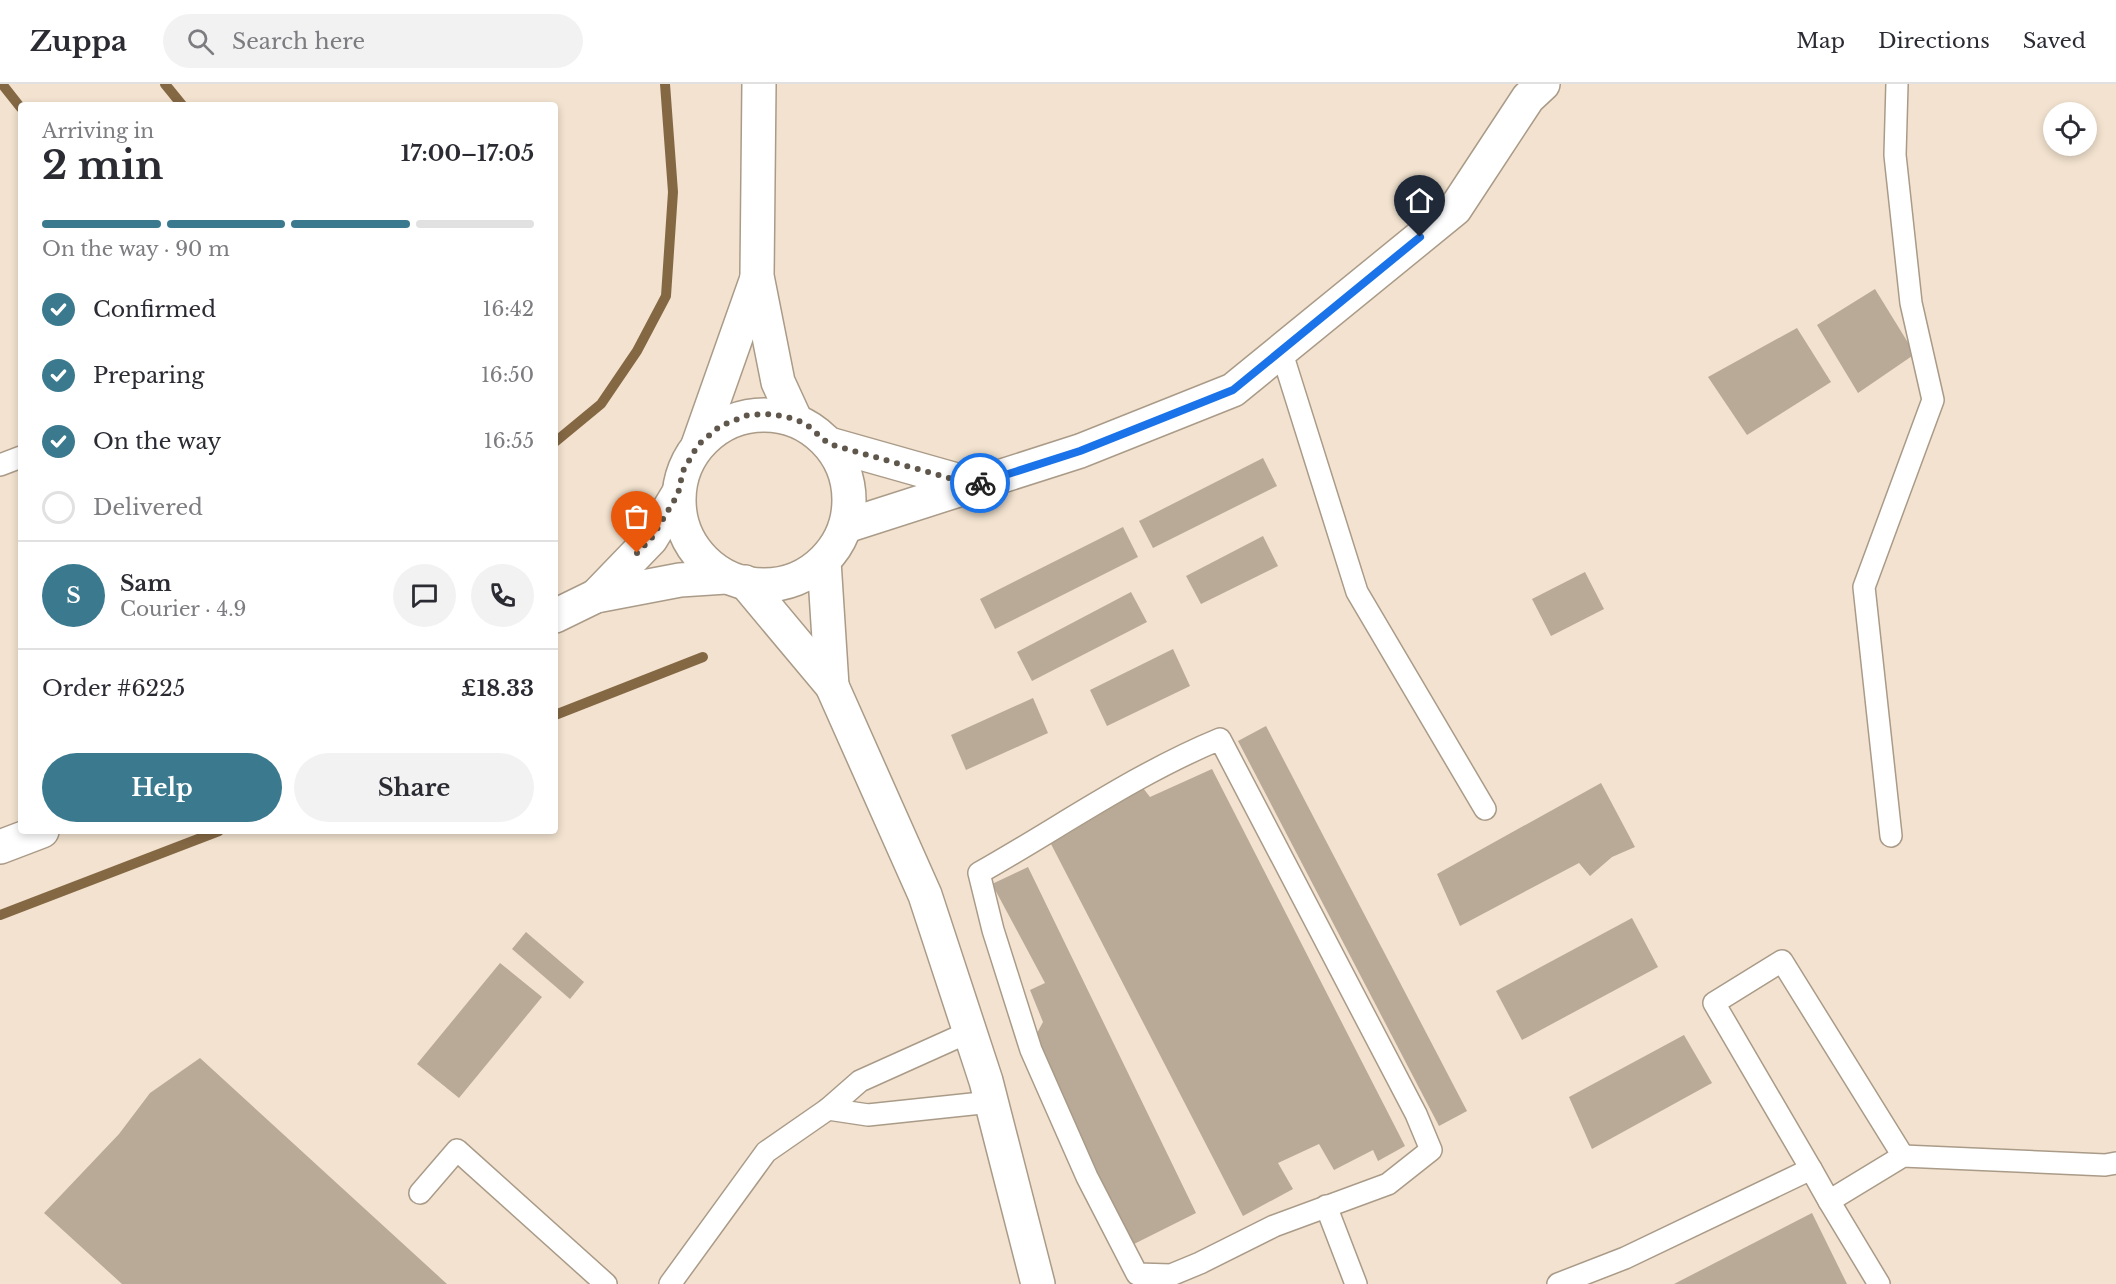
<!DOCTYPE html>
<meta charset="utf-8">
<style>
body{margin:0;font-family:"Libre Baskerville",serif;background:#f2f2f3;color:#2b2b33;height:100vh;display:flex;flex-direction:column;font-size:22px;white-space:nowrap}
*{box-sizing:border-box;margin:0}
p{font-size:20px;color:#7c7c81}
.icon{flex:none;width:33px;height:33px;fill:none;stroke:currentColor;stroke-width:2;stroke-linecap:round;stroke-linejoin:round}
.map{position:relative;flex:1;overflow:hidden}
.details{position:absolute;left:18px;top:18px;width:540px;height:732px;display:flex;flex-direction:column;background:#fff;border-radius:6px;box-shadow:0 3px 9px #0003}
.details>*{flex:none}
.buttons{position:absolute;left:2043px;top:18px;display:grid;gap:12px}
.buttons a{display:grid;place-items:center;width:54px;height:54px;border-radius:50%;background:#fff;box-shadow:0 3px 9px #0003;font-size:30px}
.pin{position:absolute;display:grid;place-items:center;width:51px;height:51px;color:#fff;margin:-62px -26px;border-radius:50% 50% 50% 0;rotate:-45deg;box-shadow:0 0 6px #0007}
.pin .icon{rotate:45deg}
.courier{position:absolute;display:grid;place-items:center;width:60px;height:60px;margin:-30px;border:4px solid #1a73e8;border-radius:50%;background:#fff;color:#222;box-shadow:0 2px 8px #0007}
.headline em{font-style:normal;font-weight:700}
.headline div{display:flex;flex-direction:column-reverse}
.headline{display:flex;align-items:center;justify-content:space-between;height:102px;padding:0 24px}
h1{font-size:39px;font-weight:700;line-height:45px}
.bar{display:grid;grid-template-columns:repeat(4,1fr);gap:9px 6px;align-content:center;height:72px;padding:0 24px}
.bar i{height:8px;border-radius:4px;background:#e1e1e2}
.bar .on{background:#3a798e}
.bar p{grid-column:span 4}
.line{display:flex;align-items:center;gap:15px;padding:0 24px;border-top:2px solid #e1e1e2}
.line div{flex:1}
.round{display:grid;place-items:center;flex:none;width:63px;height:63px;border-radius:32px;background:#f2f2f3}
ol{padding:0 24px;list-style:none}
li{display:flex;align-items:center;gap:18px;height:66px}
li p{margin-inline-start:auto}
li .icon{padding:6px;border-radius:50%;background:#3a798e;color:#fff;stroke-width:4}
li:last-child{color:#7c7c81}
li i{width:33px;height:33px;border:3px solid #e1e1e2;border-radius:50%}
.primary-button{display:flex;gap:12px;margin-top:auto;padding:12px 24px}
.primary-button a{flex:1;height:69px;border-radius:36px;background:#3a798e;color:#fff;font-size:24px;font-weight:700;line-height:69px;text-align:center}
.primary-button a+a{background:#f2f2f3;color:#2b2b33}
header{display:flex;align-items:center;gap:36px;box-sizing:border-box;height:84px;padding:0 30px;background:#fff;border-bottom:2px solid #e1e1e2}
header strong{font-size:28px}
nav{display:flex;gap:33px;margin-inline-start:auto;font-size:21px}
.search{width:420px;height:54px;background:#f2f2f3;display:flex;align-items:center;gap:15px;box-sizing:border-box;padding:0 21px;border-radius:33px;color:#7c7c81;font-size:22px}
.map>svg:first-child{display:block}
</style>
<header>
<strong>Zuppa</strong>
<div class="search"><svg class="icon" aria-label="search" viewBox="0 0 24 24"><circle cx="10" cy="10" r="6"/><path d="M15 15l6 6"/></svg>Search here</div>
<nav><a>Map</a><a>Directions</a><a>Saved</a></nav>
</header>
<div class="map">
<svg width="2116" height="1200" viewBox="0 0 2116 1200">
<rect width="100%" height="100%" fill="#f2e2cf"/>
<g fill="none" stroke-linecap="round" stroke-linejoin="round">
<g stroke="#846844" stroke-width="10">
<path d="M2,0L21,24"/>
<path d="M165,0L182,21"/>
<path d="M555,358L601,320L637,267L666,212L673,108L665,0"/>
<path d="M555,631L703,573"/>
<path d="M0,831L219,747"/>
</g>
</g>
<g fill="#b9a997">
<path d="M1875,205L1915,270L1858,309L1817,241Z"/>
<path d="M1797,244L1831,298L1747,351L1708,293Z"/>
<path d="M1263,374L1277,402L1153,464L1139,437Z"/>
<path d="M1123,443L1138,473L995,545L980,515Z"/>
<path d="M1263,452L1278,482L1201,520L1186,492Z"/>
<path d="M1585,488L1604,525L1551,552L1532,515Z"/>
<path d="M1131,508L1147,538L1032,597L1017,568Z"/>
<path d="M1173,565L1190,602L1107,642L1090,606Z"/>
<path d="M1033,614L1048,649L966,686L951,651Z"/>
<path d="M1266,642L1467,1027L1439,1042L1238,657Z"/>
<path d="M1212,685L1405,1062L1378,1077L1373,1066L1334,1086L1319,1060L1278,1079L1293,1105L1243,1132L1051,760L1143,704L1150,713Z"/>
<path d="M1601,699L1635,763L1612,773L1590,792L1579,779L1460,842L1437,790Z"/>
<path d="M1028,783L1196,1129L1132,1161L1045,978L1036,951L1043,938L1030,906L1045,899L992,800Z"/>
<path d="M1632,834L1658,883L1522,956L1496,907Z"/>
<path d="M526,848L584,898L570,915L512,865Z"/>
<path d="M500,879L542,913L459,1014L417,980Z"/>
<path d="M1684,951L1712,999L1592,1065L1569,1013Z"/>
<path d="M200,974L447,1200H122L44,1129L119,1050L150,1009Z"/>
<path d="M1812,1129L1847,1200H1674Z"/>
</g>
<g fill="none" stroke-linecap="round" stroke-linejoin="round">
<g stroke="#aa9b88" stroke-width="24">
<g id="service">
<path d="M1281,266L1357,508L1485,725"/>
<path d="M0,381L21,373"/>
<path d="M1220,655L1416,1030L1431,1066L1388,1100L1274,1142L1200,1179L1171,1191L1137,1190L1087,1093L1031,966L993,846L979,789C1059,744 1135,690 1220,655Z"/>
<path d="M1891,752L1864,503L1933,316L1911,219L1895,71L1897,0"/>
<path d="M828,1025L868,1031L991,1018"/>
<path d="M1811,1085L1714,919L1782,877L1903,1072"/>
<path d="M420,1109L457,1066L606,1200"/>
<path d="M1829,1117L1879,1200"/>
<path d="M1326,1122L1356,1200"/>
<path d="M670,1200L766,1068L828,1025L860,997L969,948"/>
<path d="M1558,1200L1625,1174L1811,1085L1829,1117L1903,1072L2105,1081L2116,1079"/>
</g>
</g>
<g stroke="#aa9b88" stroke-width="36">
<g id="minor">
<path d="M829,360L974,401"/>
<path d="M846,442L1080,367L1233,306L1455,125L1528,14L1543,0"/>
<path d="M824,477L832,602"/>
<path d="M745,498L832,602L925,811L986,997L1038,1200"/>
</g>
</g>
<g stroke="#aa9b88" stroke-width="36">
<g id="secondary">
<path d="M759,0L757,192L778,298L795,335"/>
<circle cx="764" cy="416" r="85"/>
<path d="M698,361L757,194"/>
<path d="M596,512L651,455L678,410"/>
<path d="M555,532L596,512L680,496L726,493"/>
<path d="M0,763L42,747"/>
</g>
</g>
<use href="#service" stroke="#fff" stroke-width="21"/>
<use href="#minor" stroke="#fff" stroke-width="33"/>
<use href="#secondary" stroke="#fff" stroke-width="33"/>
</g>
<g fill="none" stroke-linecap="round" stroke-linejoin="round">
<path stroke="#60574c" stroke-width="6" stroke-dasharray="0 10.8" d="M637,469L651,455L678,410L683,387L698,361L720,342L748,331L772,330L795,335L807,341L829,360L974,401L980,399"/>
<path stroke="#1a73e8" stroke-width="8" d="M980,399L1080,367L1233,306L1420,153"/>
</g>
</svg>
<div class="buttons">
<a><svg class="icon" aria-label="locate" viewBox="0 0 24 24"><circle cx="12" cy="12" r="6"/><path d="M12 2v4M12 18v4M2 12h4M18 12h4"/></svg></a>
</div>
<div class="pin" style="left:637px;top:469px;background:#ea580c"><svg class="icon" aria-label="bag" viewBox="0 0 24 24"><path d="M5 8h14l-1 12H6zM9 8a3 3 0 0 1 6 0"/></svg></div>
<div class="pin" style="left:1420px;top:153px;background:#1f2937"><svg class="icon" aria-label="home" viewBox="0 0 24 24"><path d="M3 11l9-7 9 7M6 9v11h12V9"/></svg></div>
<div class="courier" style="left:980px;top:399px"><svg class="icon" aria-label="bike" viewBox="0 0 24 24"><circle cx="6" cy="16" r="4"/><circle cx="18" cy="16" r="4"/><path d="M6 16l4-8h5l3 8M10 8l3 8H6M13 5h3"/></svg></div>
<section class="details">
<div class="headline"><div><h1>2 min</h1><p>Arriving in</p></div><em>17:00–17:05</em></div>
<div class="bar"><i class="on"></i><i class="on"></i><i class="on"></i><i></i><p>On the way · 90 m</p></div>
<ol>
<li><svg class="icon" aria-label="check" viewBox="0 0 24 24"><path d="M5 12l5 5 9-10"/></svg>Confirmed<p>16:42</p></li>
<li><svg class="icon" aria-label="check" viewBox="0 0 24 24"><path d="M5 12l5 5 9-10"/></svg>Preparing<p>16:50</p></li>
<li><svg class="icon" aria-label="check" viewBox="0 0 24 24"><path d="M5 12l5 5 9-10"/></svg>On the way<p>16:55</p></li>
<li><i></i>Delivered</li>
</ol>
<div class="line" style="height:108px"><b class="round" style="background:#3a798e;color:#fff">S</b><div><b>Sam</b><p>Courier · 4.9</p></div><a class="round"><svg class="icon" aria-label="chat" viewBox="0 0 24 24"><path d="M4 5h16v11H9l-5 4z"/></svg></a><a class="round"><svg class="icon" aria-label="phone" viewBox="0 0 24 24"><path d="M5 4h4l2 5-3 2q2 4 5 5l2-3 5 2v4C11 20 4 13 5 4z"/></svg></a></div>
<div class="line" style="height:78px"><div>Order #6225</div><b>£18.33</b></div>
<div class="primary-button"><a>Help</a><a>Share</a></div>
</section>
</div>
